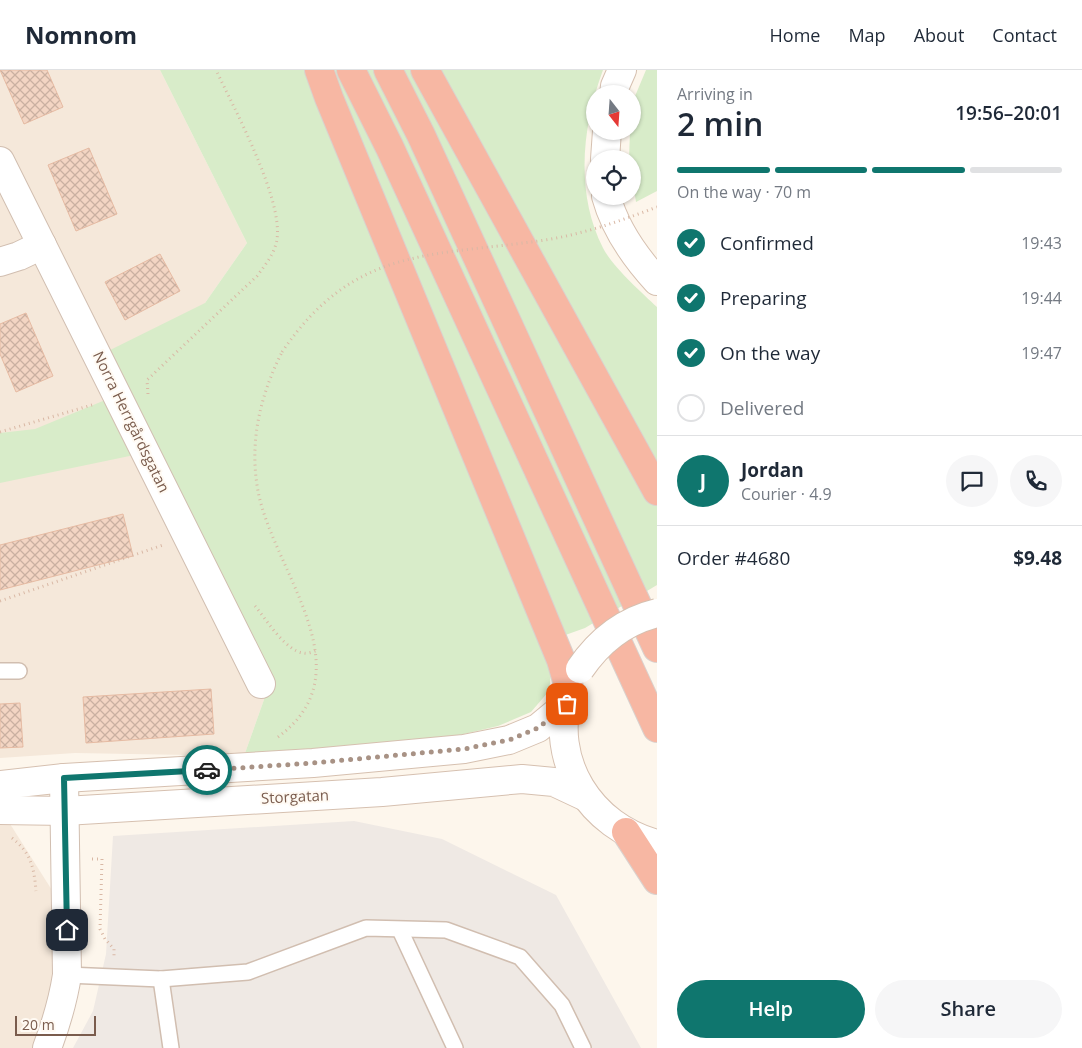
<!DOCTYPE html>
<meta charset="utf-8">
<style>
body{margin:0;font-family:"Open Sans",sans-serif;background:#f6f6f7;color:#1f2937;height:100vh;display:flex;flex-direction:column;font-size:19px;white-space:nowrap}
*{box-sizing:border-box;margin:0}
p{font-size:16px;color:#747a83}
.icon{flex:none;width:28px;height:28px;fill:none;stroke:currentColor;stroke-width:2;stroke-linecap:round;stroke-linejoin:round}
.map{position:relative;flex:1;overflow:hidden}
.sheet{display:flex;flex-direction:column;background:#fff;width:425px}
.sheet>*{flex:none}
.needle{width:32px;rotate:163deg}
.tools{position:absolute;left:586px;top:15px;display:grid;gap:10px}
.tools a{display:grid;place-items:center;width:55px;height:55px;border-radius:50%;background:#fff;box-shadow:0 1px 4px #0004;font-size:25px}
.scale{position:absolute;left:15px;bottom:12px;width:81px;box-sizing:border-box;padding-left:5px;border:2px solid #7a5c4d;border-top:0;font-size:14px;line-height:18px;white-space:nowrap;color:#7a5c4d;-webkit-text-stroke:4px #fffaf3;paint-order:stroke}
.pin{position:absolute;display:grid;place-items:center;width:42px;height:42px;color:#fff;margin:-21px;border-radius:10px;box-shadow:0 2px 8px #0006}
.courier{position:absolute;display:grid;place-items:center;width:50px;height:50px;margin:-25px;border:4px solid #0f766e;border-radius:50%;background:#fff;color:#222;box-shadow:0 1px 6px #0007}
.summary em{font-style:normal;font-weight:600}
.summary div{display:flex;flex-direction:column-reverse}
.summary{display:flex;align-items:center;justify-content:space-between;height:85px;padding:0 20px}
h1{font-size:32px;font-weight:600;line-height:38px}
.bar{display:grid;grid-template-columns:repeat(4,1fr);gap:8px 5px;align-content:center;height:60px;padding:0 20px}
.bar i{height:6px;border-radius:4px;background:#e0e1e3}
.bar .active{background:#0f766e}
.bar p{grid-column:span 4}
.line{display:flex;align-items:center;gap:12px;padding:0 20px;border-top:1px solid #e0e1e3}
.line div{flex:1}
.round{display:grid;place-items:center;flex:none;width:52px;height:52px;border-radius:26px;background:#f6f6f7}
ol{padding:0 20px;list-style:none}
li{display:flex;align-items:center;gap:15px;height:55px}
li p{margin-inline-start:auto}
li .icon{padding:5px;border-radius:50%;background:#0f766e;color:#fff;stroke-width:4}
li:last-child{color:#747a83}
li i{width:28px;height:28px;border:2px solid #e0e1e3;border-radius:50%}
.button{display:flex;gap:10px;margin-top:auto;padding:10px 20px}
.button a{flex:1;height:58px;border-radius:30px;background:#0f766e;color:#fff;font-size:20px;font-weight:600;line-height:58px;text-align:center}
.button a+a{background:#f6f6f7;color:#1f2937}
header{display:flex;align-items:center;gap:30px;box-sizing:border-box;height:70px;padding:0 25px;background:#fff;border-bottom:1px solid #e0e1e3}
header strong{font-size:24px}
nav{display:flex;gap:28px;margin-inline-start:auto;font-size:18px}
main{display:flex;flex:1;min-height:0}
.map>svg:first-child{display:block}
</style>
<header>
<strong>Nomnom</strong>
<nav><a>Home</a><a>Map</a><a>About</a><a>Contact</a></nav>
</header>
<main>
<div class="map">
<svg width="657" height="978" viewBox="0 0 657 978">
<defs>
<pattern id="building-cross-hatch" width="8" height="8" patternUnits="userSpaceOnUse" patternTransform="scale(1.25)"><rect width="8" height="8" fill="#f3d5c3"/><path d="M0 0l8 8M0 8l8-8" fill="none" stroke="#cab0a1"/></pattern>
</defs>
<rect width="100%" height="100%" fill="#fdf6ec"/>
<g fill="#f5e8da">
<path d="M0,0H160L247,173L205,233L271,610L244,686L75,683L0,688Z"/>
<path d="M5,746L74,855L48,978H0V747Z"/>
</g>
<path fill="#efe9e4" d="M354,751L442,769L556,825L641,978H73L93,941L106,884L113,766Z"/>
<g fill="#d8ecc9">
<path d="M160,0H603C582,56 575,123 603,178C613,197 641,222 657,237V515L585,558L543,573L552,596L549,621L531,642L498,656L434,671L244,686L271,610L144,383L0,413V363L35,359L115,326L96,287L205,233L247,173Z"/>
<path d="M646,0H657V121L636,132L633,113L632,89H629L630,61H632L633,31Z"/>
</g>
<g fill="url(#building-cross-hatch)" stroke="#e6bba3">
<path d="M0,0H47L63,37L24,54Z"/>
<path d="M89,78L117,144L76,161L48,95Z"/>
<path d="M160,184L180,221L125,250L105,212Z"/>
<path d="M26,243L53,306L16,322L0,284V254Z"/>
<path d="M123,444L133,486L0,520V475Z"/>
<path d="M211,619L214,664L86,673L83,627Z"/>
<path d="M20,633L23,677L0,678V634Z"/>
</g>
<g fill="none" stroke-linecap="round" stroke-linejoin="round">
<g stroke="#d1beb0" stroke-width="18">
<g id="lane">
<path d="M0,601H19"/>
<path d="M400,860L455,978"/>
<path d="M67,905L161,909L248,902L366,858L446,860L520,887L562,935L583,978"/>
<path d="M161,909L171,978"/>
</g>
</g>
<g stroke="#d1beb0" stroke-width="30">
<g id="street">
<path d="M0,91L261,614"/>
<path d="M0,192L19,186L42,175"/>
<path d="M47,978C56,954 63,931 67,905L64,708"/>
</g>
</g>
<g stroke="#d6c0b0" stroke-width="30">
<g id="secondary">
<path d="M614,24L615,16L622,0"/>
<path d="M605,89L607,61"/>
<path d="M606,126C615,159 634,186 657,211"/>
<path d="M569,623C548,691 591,757 657,774"/>
<path d="M0,715L64,708L313,693L464,679L509,670L538,658L567,634"/>
<path d="M0,740L65,741L382,722L522,709L554,712L586,727"/>
</g>
</g>
<g stroke="#dad1cd" stroke-width="30">
<g id="highway">
<path d="M319,0L329,28L561,590L570,621"/>
<path d="M351,0L390,78L657,658"/>
<path d="M388,0L421,65L657,578"/>
<path d="M425,0L657,421"/>
<path d="M626,762L657,810"/>
</g>
</g>
<g stroke="#d9b8a5" stroke-width="3" stroke-dasharray="1 4" stroke-linecap="butt">
<path d="M148,324L147,310L257,206C266,194 275,183 277,169C283,129 234,38 216,0"/>
<path d="M0,362L92,335"/>
<path d="M0,531L163,475"/>
<path d="M255,536C266,549 286,582 304,583C307,584 312,582 316,581"/>
<path d="M278,667C368,601 273,501 258,421C249,372 260,326 282,282"/>
<path d="M12,768C31,783 34,797 36,821"/>
<path d="M92,789H102L100,859L105,869L114,879V886"/>
</g>
<use href="#lane" stroke="#fff" stroke-width="15"/>
<use href="#street" stroke="#fff" stroke-width="28"/>
<use href="#secondary" stroke="#fff" stroke-width="28"/>
<use href="#highway" stroke="#f7b7a3" stroke-width="28"/>
<g stroke="#d6c0b0" stroke-width="30" stroke-linecap="butt">
<path id="secondary-bridge" d="M580,599C599,571 624,551 657,543"/>
</g>
<path stroke="#d9b8a5" stroke-width="3" stroke-dasharray="1 4" stroke-linecap="butt" d="M282,282C355,175 431,187 545,170C584,164 620,151 657,137"/>
<use href="#secondary-bridge" stroke="#fff" stroke-width="28"/>
</g>
<g fill="none" stroke-linecap="round" stroke-linejoin="round">
<path stroke="#a89285" stroke-width="5" stroke-dasharray="0 9" d="M207,700L313,693L464,679L509,670L538,658L567,634"/>
<path stroke="#0f766e" stroke-width="6" d="M67,860L64,708L207,700"/>
</g>
<g text-anchor="middle" stroke-width="4" stroke-linejoin="round" paint-order="stroke">
<g font-size="15" fill="#7a5c4d" stroke="#fffaf3">
<text transform="translate(131 352) rotate(64)" y="5">Norra Herrgårdsgatan</text>
<text transform="translate(295 727) rotate(-3)" y="5">Storgatan</text>
</g>
</g>
</svg>
<div class="tools">
<a><svg class="needle" viewBox="-14 -14 28 28"><path d="M0-13l5 13h-10z" fill="#e53935"/><path d="M0 13l5-13h-10z" fill="#747a83"/></svg></a>
<a><svg class="icon" aria-label="locate" viewBox="0 0 24 24"><circle cx="12" cy="12" r="6"/><path d="M12 2v4M12 18v4M2 12h4M18 12h4"/></svg></a>
</div>
<div class="scale">20 m</div>
<div class="pin" style="left:567px;top:634px;background:#ea580c"><svg class="icon" aria-label="bag" viewBox="0 0 24 24"><path d="M5 8h14l-1 12H6zM9 8a3 3 0 0 1 6 0"/></svg></div>
<div class="pin" style="left:67px;top:860px;background:#1f2937"><svg class="icon" aria-label="home" viewBox="0 0 24 24"><path d="M3 11l9-7 9 7M6 9v11h12V9"/></svg></div>
<div class="courier" style="left:207px;top:700px"><svg class="icon" aria-label="car" viewBox="0 0 24 24"><path d="M5 17H2v-5l4-1 3-4h7l3 4 3 1v5h-3M9 17h6M6 11h13"/><circle cx="7" cy="17" r="2"/><circle cx="17" cy="17" r="2"/></svg></div>
</div>
<section class="sheet">
<div class="summary"><div><h1>2 min</h1><p>Arriving in</p></div><em>19:56–20:01</em></div>
<div class="bar"><i class="active"></i><i class="active"></i><i class="active"></i><i></i><p>On the way · 70 m</p></div>
<ol>
<li><svg class="icon" aria-label="check" viewBox="0 0 24 24"><path d="M5 12l5 5 9-10"/></svg>Confirmed<p>19:43</p></li>
<li><svg class="icon" aria-label="check" viewBox="0 0 24 24"><path d="M5 12l5 5 9-10"/></svg>Preparing<p>19:44</p></li>
<li><svg class="icon" aria-label="check" viewBox="0 0 24 24"><path d="M5 12l5 5 9-10"/></svg>On the way<p>19:47</p></li>
<li><i></i>Delivered</li>
</ol>
<div class="line" style="height:90px"><b class="round" style="background:#0f766e;color:#fff">J</b><div><b>Jordan</b><p>Courier · 4.9</p></div><a class="round"><svg class="icon" aria-label="chat" viewBox="0 0 24 24"><path d="M4 5h16v11H9l-5 4z"/></svg></a><a class="round"><svg class="icon" aria-label="phone" viewBox="0 0 24 24"><path d="M5 4h4l2 5-3 2q2 4 5 5l2-3 5 2v4C11 20 4 13 5 4z"/></svg></a></div>
<div class="line" style="height:65px"><div>Order #4680</div><b>$9.48</b></div>
<div class="button"><a>Help</a><a>Share</a></div>
</section>
</main>
